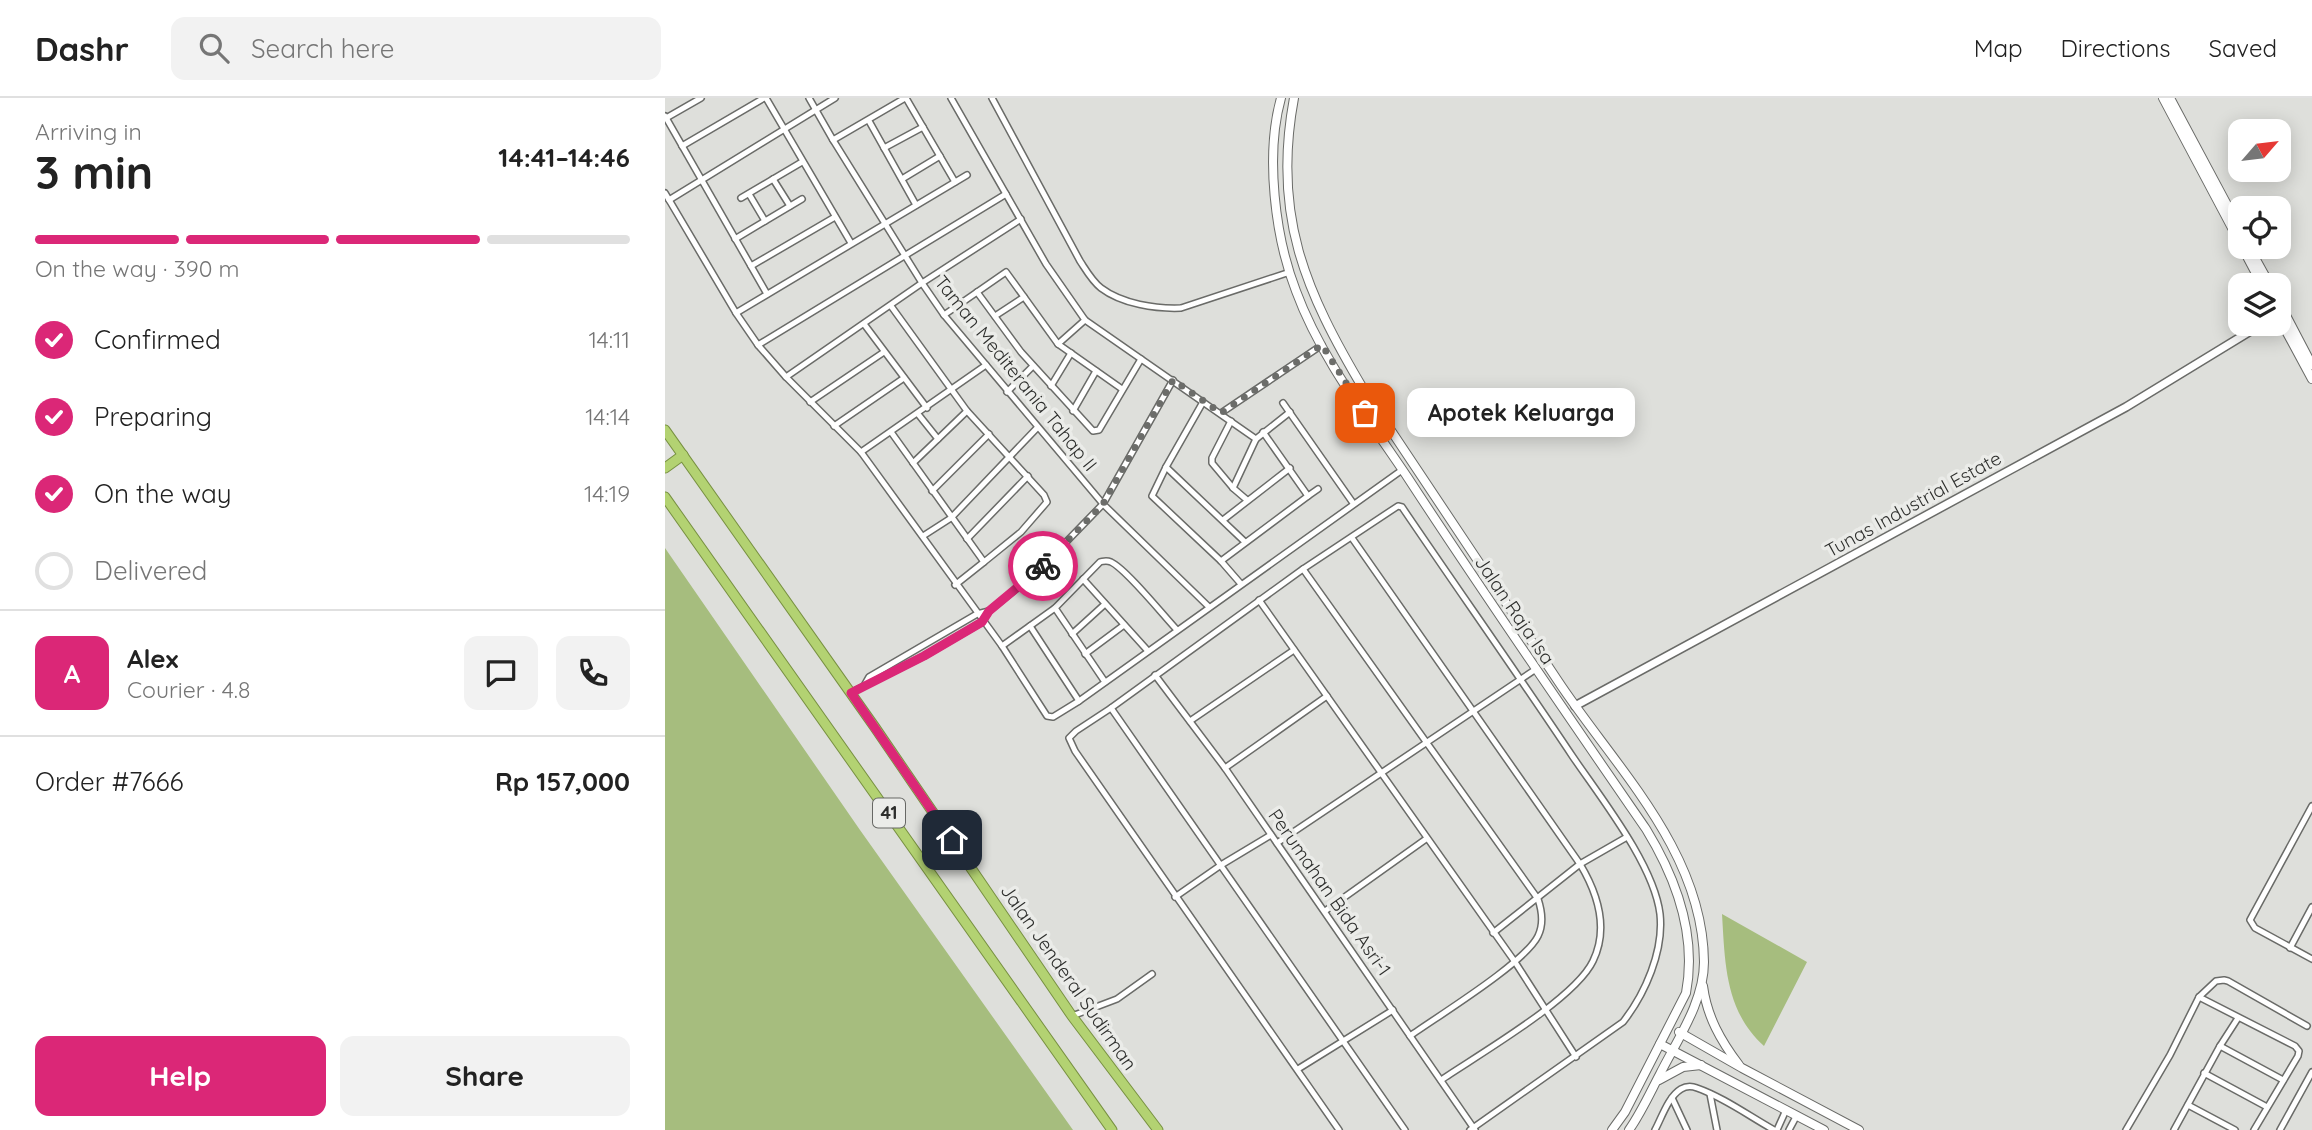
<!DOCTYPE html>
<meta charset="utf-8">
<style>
body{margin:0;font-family:Quicksand,sans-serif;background:#f2f2f2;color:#222;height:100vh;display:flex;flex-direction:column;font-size:26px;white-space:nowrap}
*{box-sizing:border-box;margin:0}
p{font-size:23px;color:#767676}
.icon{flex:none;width:38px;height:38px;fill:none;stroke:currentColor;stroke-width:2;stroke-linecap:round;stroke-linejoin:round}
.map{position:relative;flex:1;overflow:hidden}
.panel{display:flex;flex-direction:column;background:#fff;width:665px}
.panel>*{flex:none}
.needle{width:46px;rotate:62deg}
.fabs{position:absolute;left:1563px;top:21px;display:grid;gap:14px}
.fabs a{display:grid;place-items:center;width:63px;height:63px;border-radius:14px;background:#fff;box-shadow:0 4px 18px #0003;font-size:35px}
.pin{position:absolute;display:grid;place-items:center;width:60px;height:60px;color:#fff;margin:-30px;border-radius:14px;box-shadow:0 4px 10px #0006}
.courier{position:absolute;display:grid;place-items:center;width:70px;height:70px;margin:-35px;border:5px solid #db2777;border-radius:50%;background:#fff;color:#222;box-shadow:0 2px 9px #0007}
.bubble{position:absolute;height:49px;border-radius:14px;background:#fff;box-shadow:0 4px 18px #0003;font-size:23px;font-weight:700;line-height:49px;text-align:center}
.headline em{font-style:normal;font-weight:700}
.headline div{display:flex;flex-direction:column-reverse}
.headline{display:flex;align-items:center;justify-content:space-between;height:119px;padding:0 35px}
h1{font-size:46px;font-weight:700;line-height:52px}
.bar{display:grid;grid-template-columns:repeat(4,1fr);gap:10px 7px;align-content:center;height:84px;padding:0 35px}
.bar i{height:9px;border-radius:5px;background:#e0e0e0}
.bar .on{background:#db2777}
.bar p{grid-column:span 4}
.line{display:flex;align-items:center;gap:18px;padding:0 35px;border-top:2px solid #e0e0e0}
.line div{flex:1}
.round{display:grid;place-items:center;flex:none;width:74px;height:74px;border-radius:14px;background:#f2f2f2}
ol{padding:0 35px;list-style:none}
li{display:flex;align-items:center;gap:21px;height:77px}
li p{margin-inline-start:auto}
li .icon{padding:7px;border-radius:50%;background:#db2777;color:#fff;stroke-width:4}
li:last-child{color:#767676}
li i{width:38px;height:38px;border:4px solid #e0e0e0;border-radius:50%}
.action{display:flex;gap:14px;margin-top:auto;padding:14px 35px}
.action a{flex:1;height:80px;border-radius:14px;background:#db2777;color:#fff;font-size:28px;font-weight:700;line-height:80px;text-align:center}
.action a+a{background:#f2f2f2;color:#222}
header{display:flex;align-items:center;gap:42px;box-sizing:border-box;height:98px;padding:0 35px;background:#fff;border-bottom:2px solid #e0e0e0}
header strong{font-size:33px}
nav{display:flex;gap:38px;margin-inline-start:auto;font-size:24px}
.search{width:490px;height:63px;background:#f2f2f2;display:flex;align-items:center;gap:18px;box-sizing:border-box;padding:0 24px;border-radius:14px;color:#767676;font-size:26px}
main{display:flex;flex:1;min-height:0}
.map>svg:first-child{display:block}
</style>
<header>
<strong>Dashr</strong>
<div class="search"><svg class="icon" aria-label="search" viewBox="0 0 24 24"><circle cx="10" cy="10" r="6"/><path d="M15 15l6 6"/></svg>Search here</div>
<nav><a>Map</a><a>Directions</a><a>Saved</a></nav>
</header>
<main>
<section class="panel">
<div class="headline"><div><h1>3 min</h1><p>Arriving in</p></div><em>14:41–14:46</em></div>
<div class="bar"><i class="on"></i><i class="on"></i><i class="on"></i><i></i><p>On the way · 390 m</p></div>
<ol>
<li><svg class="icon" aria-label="check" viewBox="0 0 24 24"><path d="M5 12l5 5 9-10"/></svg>Confirmed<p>14:11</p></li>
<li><svg class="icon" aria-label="check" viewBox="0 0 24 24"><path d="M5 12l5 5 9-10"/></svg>Preparing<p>14:14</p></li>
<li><svg class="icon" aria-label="check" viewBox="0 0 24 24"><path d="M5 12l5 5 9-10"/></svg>On the way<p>14:19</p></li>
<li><i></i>Delivered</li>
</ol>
<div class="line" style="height:126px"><b class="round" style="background:#db2777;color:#fff">A</b><div><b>Alex</b><p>Courier · 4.8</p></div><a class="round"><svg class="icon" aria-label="chat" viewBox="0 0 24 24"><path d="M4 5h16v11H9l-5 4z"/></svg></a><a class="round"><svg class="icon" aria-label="phone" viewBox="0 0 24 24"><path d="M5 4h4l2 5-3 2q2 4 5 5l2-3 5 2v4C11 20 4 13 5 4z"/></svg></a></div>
<div class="line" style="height:91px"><div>Order #7666</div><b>Rp 157,000</b></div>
<div class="action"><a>Help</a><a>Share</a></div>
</section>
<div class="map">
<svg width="1647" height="1032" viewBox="0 0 1647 1032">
<rect width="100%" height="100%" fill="#dedfdb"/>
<g fill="#a6bd7e">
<path d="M0,450L195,732L408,1032H0Z"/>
<path d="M1057,816L1142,864L1099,948C1060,913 1060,865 1057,816Z"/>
</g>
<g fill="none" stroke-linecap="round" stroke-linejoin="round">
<g stroke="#6a6b68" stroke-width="8">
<g id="minor">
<path d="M101,0L186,145"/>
<path d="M144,0L168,42L257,185L279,217L438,406L544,509"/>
<path d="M241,0L290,84"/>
<path d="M286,0L381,166L420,222L591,341"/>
<path d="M327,0L415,163C421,172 427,183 436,190C457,206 491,211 516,210L625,174"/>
<path d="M0,18L102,196"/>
<path d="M1,20L36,0"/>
<path d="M204,23L251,107"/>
<path d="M168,42L240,0"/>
<path d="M17,48L99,0"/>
<path d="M219,50L258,29"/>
<path d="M108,81L125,108"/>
<path d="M237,81L275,58"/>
<path d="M0,95L71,215L93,247L341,96"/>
<path d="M84,96L100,123"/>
<path d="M76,100L137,64"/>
<path d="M4,102L170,0"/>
<path d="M356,121L257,185L121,279L196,354L337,548L382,618L388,619L414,603L737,372"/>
<path d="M70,141L137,101"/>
<path d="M86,168L170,119"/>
<path d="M312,194L356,254L428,333L434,332L476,261"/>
<path d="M71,215L302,77"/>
<path d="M279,217L341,174L393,246L457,291"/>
<path d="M330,218L359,199"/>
<path d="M199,226L262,310"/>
<path d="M393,246L420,222"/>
<path d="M93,247L121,279"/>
<path d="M386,288L406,255"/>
<path d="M342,294L368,268"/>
<path d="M145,304L219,254"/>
<path d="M538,304L501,369L487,398L556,463L576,486"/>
<path d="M618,305L688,405"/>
<path d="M408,313L431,273"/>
<path d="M556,315L657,247"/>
<path d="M253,316L273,341"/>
<path d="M566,323L547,360V365L568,390L582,402"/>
<path d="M169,328L239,280"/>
<path d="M226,334L319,464L356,434L382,404L379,397L302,313L226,208"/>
<path d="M196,354L321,267"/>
<path d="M248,365L302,313"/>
<path d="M501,369L580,444"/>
<path d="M568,390L591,341L625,314"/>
<path d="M267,393L324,336"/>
<path d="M643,398L653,391"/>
<path d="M558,422L625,370"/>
<path d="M258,438L286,420L372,330"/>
<path d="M687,440L915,766C933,796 944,830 928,863C910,901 813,957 776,982"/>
<path d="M302,441L363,378"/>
<path d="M556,463L643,398L598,334"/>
<path d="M638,471L873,801C877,813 879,826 873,838C860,865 773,918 745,938"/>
<path d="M418,481L483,553"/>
<path d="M290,487L319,464"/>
<path d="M594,502L850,864L911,959"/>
<path d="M390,510L440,584"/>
<path d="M365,528L414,603"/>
<path d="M407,536L440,506"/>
<path d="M337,548L390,510L435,464C440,463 441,462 446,464C461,471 498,517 512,532"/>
<path d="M420,556L459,527"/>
<path d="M490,577L560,670L810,1032"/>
<path d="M200,586L204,579L312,516L324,513"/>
<path d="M185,595L259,558L317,524L324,513L372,474L438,406L508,282"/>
<path d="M446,610L740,1032"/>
<path d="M525,623L629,552"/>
<path d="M560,670L662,598"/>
<path d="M1647,708L1585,822L1590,830L1647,861"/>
<path d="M612,745L871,571"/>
<path d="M510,799L556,767L606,737"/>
<path d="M660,813L761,741"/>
<path d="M828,835L915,766L962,739"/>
<path d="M1625,850L1647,809"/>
<path d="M1534,899L1630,948L1634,953L1633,958L1589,1032"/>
<path d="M407,918L452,901L487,876"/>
<path d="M1555,948L1618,982"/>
<path d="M633,971L728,912"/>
<path d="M1539,975L1602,1009"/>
<path d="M1045,996L1052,1032"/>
<path d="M1007,1000L1022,1032"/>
<path d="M1523,1007L1570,1032"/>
<path d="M674,1032L410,653L404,640L411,633L446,610L638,471L733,408L737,409C794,493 852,575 908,659C936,700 989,767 995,816C999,853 980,896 958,924L805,1032"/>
<path d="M990,1032C997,1019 1003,999 1016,991C1021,988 1027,988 1032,990C1058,999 1084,1018 1109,1032"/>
<path d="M1112,1032L1121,1012"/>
<path d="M1124,1032L1132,1017"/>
<path d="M1461,1032L1505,957L1534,899L1551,883L1559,882L1563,883L1642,928"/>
<path d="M1509,1032L1555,948L1573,920"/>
<path d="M1615,1032L1647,974"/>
</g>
</g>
<g stroke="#6a6b68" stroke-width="10">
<path id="tertiary" d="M910,608L1461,309L1597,226"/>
</g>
<g stroke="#6a6b68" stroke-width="10">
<g id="secondary">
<path d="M616,0C600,57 610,139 631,193C656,261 703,320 743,380C820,498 901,615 981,731C1011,780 1032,837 1021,895L960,1014L947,1032"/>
<path d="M629,0C607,117 640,193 699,292C764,389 828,486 893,583C950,669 1038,753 1039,864C1039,904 1012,942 995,976C985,995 976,1015 964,1032"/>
<path d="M1498,0L1575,145"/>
<path d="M1505,0L1575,131"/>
<path d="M1577,149L1597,187"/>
<path d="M1584,149L1605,187"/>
<path d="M1614,204L1647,267"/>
<path d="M1614,220L1647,281"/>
<path d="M1038,888C1042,919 1056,943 1074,967"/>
<path d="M1014,934L1077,970L1194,1032"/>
<path d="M995,946L1159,1032"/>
<path d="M994,982L1018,969L1036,967"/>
</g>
</g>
<g stroke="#789142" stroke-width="11">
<g id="trunk">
<path d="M0,332L209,628L407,918L493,1032"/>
<path d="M0,370L18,357"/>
<path d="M0,399L447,1032"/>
</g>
</g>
<use href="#minor" stroke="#fff" stroke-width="5"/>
<use href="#tertiary" stroke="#fff" stroke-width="7"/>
<use href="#secondary" stroke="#fff" stroke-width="8"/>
<use href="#trunk" stroke="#b3d272" stroke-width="9"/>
</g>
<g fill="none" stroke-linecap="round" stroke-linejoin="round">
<path stroke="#6c6d6a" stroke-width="7" stroke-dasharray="0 12.6" d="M378,468L438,406L508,282L556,315L657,247L700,315"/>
<path stroke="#db2777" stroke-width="9" d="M287,742L186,595L259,558L317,524L324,513L378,468"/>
</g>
<g text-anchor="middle" stroke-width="7" stroke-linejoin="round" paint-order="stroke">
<rect fill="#ebece9" stroke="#676865" stroke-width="2" x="208" y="700.5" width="32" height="29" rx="5"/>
<g font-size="18" font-weight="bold" fill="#2e2f2d">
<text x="224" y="721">41</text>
</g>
<g font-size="19" fill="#2e2f2d" stroke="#ebece9">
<text transform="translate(351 275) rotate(51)" y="7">Taman Mediterania Tahap II</text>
<text transform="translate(1248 406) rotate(-29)" y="7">Tunas Industrial Estate</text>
<text transform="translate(850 512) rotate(56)" y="7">Jalan Raja Isa</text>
<text transform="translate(665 794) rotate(55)" y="7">Perumahan Bida Asri-1</text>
<text transform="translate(404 879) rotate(55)" y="7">Jalan Jenderal Sudirman</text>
</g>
</g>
</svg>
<div class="fabs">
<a><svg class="needle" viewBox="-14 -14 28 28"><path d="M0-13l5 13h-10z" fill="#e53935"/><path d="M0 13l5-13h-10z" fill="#767676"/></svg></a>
<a><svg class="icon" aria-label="locate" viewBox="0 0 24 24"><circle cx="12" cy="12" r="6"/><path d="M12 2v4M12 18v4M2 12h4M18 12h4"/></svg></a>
<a><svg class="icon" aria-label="layers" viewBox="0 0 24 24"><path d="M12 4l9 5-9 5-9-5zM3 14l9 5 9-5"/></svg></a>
</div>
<div class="pin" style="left:700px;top:315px;background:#ea580c"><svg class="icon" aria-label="bag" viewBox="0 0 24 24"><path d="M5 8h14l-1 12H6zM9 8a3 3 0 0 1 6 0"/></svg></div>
<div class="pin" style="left:287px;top:742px;background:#1f2937"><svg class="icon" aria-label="home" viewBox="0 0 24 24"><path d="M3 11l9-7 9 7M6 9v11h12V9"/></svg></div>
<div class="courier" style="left:378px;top:468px"><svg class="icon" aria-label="bike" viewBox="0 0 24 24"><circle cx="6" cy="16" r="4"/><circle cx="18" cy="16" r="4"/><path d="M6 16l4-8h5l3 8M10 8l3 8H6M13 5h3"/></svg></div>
<div class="bubble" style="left:742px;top:290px;width:228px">Apotek Keluarga</div>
</div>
</main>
